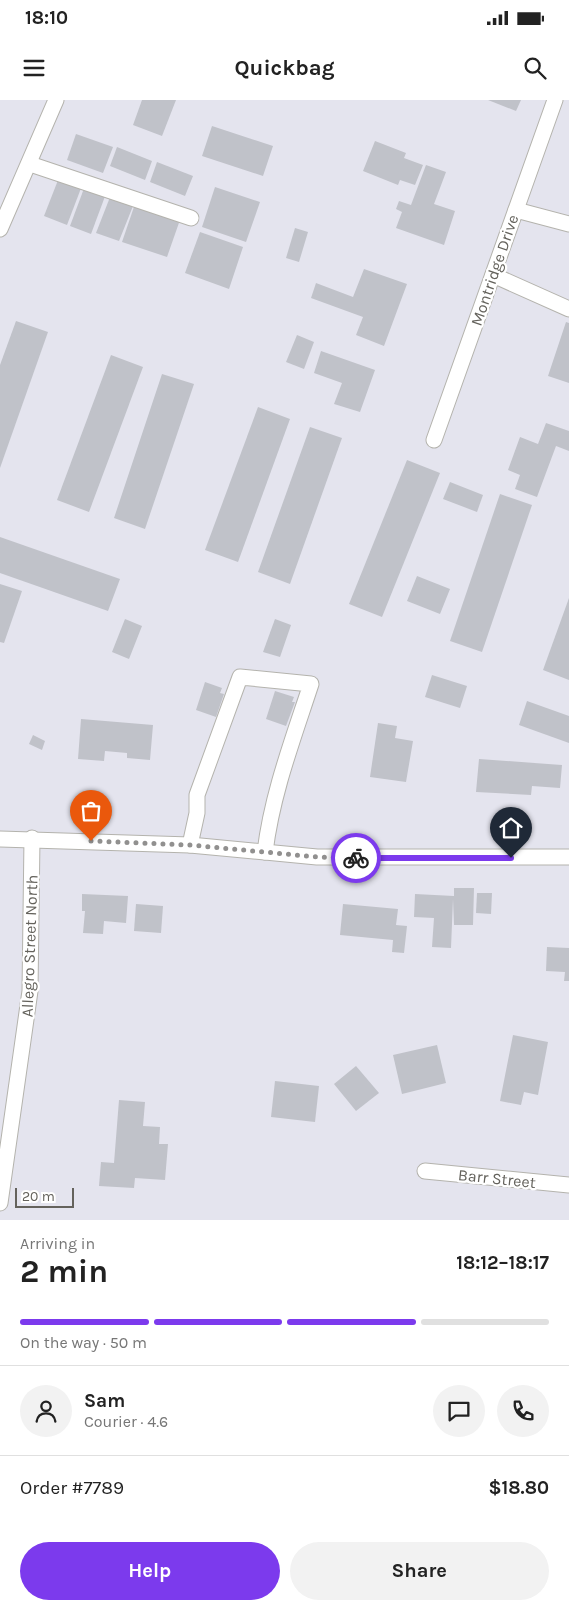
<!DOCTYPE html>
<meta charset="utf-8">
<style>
body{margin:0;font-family:Karla,sans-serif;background:#f2f2f2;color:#222;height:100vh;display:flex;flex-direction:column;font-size:19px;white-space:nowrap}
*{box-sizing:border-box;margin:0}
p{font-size:16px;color:#767676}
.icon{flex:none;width:28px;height:28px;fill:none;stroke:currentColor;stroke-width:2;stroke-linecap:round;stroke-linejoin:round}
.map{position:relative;height:1120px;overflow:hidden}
.side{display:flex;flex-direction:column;background:#fff;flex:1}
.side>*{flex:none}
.scale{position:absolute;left:15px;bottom:12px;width:59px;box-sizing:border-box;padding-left:5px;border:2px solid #64625c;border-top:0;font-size:14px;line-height:18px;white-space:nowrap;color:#64625c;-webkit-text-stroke:4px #fff;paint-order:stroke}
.pin{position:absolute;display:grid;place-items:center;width:42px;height:42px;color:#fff;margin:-51px -21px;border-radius:50% 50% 50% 0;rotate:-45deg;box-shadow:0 0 5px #0007}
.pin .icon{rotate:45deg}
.courier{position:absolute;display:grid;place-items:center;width:50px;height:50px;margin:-25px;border:4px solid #7c3aed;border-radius:50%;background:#fff;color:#222;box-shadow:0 1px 6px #0007}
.overview em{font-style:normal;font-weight:700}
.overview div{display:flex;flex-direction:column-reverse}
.overview{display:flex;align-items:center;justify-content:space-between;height:85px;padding:0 20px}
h1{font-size:32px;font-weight:700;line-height:38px}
.bar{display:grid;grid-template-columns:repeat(4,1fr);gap:8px 5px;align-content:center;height:60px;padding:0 20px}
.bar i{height:6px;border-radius:4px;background:#e0e0e0}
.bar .on{background:#7c3aed}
.bar p{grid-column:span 4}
.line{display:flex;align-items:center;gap:12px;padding:0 20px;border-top:1px solid #e0e0e0}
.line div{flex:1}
.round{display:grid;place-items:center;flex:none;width:52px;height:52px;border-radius:26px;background:#f2f2f2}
.cta{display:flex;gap:10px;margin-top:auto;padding:10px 20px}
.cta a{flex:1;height:58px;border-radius:30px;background:#7c3aed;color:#fff;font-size:20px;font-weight:700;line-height:58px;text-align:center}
.cta a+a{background:#f2f2f2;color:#222}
.status{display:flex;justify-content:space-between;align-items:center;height:35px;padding:0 25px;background:#fff;direction:ltr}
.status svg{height:14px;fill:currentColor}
header{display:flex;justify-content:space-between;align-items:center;height:65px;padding:0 20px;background:#fff;font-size:22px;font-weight:700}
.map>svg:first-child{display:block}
</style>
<div class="status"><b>18:10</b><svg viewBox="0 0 49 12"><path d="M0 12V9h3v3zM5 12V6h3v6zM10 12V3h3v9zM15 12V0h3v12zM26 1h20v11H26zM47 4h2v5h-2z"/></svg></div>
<header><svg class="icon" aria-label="menu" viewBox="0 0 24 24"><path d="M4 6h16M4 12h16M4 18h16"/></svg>Quickbag<svg class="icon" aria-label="search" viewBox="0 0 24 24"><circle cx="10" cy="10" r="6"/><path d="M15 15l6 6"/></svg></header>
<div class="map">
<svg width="569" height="1120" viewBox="0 0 569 1120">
<rect width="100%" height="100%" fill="#e4e4ee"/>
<g fill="#c0c2c9">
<path d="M142,0H176L162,36L133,25Z"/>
<path d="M488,0H521L516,11Z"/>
<path d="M212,26L273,46L263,76L202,56Z"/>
<path d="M76,34L113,47L103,73L67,60Z"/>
<path d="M375,41L406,53L404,58L423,65L415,85L400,80L398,85L363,71Z"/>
<path d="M117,47L152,61L145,80L110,66Z"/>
<path d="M157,62L193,76L185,96L150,82Z"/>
<path d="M426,65L446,72L434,104L455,111L444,145L396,128L402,112L396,109L399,101L411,105Z"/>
<path d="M60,75L83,83L67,125L44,116Z"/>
<path d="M86,83L107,91L91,134L70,126Z"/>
<path d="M215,87L260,102L246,142L202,127Z"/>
<path d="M112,92L135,101L119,141L96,133Z"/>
<path d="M136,101L181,117L167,157L122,142Z"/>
<path d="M295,128L308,132L299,162L286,158Z"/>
<path d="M200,132L243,147L229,189L185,173Z"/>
<path d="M364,169L407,184L384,246L356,235L363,217L311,198L316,183L353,197Z"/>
<path d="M16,221L48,232L0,368V265Z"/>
<path d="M566,222L569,223V283L548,276Z"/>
<path d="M297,235L314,242L304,269L286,262Z"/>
<path d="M321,251L375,270L360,312L334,304L342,283L314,273Z"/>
<path d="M111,255L143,267L89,412L57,400Z"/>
<path d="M162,274L194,284L145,429L114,418Z"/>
<path d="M258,307L290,319L238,462L205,450Z"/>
<path d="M546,323L569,331V351L556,346L537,397L515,389L520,375L508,370L520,337L538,344Z"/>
<path d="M310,327L342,338L290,484L258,472Z"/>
<path d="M407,360L440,373L382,517L349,504Z"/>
<path d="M450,382L483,395L477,412L443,399Z"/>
<path d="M500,394L532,405L482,552L450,541Z"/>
<path d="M0,437L120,479L108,511L0,473Z"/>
<path d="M417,476L450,489L440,514L407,501Z"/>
<path d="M0,484L22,491L4,543L0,542Z"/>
<path d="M569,498V580L543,570Z"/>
<path d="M125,519L142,526L129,559L112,552Z"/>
<path d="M275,519L291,525L280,557L263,552Z"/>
<path d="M432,575L467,586L460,608L425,597Z"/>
<path d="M205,582L222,588L220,593L224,594L216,617L196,610Z"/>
<path d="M275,591L294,597L292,602H295L286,626L266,619Z"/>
<path d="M527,601L569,616V643L519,625Z"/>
<path d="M81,619L153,625L150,660L127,658V653L105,651L104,661L78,659Z"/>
<path d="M378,623L397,626L395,638L413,641L406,682L370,677Z"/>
<path d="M33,635L45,641L42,650L29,644Z"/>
<path d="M479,659L562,665L560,688L532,686L531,695L476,692Z"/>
<path d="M454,788H474L473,825H454L453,799L451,848L432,847L434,818L414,817L415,794L454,796Z"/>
<path d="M477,793H492L491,814L476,813Z"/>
<path d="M82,794L128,796L126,823L104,821L103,834L83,833L85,811H82Z"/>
<path d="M136,804L163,806L161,833L134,831Z"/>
<path d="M343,804L398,809L396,825L407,826L404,853L392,852L393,840L340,835Z"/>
<path d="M547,847L569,848V881H564L565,872L546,871Z"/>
<path d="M513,935L548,942L538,995L524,992L521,1005L500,1001Z"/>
<path d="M437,945L446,983L402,994L393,955Z"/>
<path d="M356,966L379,993L356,1011L334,984Z"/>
<path d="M275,981L319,986L315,1022L271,1017Z"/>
<path d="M119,1000L145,1002L143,1026L160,1027L159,1044H168L165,1080L135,1078L134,1088L99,1086L101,1062L114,1063Z"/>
</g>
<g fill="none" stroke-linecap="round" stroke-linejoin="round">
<g stroke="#b4b3ad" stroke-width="17">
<g id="minor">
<path d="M30,64L191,118"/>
<path d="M516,110L569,124"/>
<path d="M0,129L56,0"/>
<path d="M493,175L569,209"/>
<path d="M434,340L555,0"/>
<path d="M0,739L190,745L317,757H569"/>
<path d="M190,745L197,713V695L240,577L311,584C293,639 272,694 265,752"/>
<path d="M425,1071L569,1085"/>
<path d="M0,1103L30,891L32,738"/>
</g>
</g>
<use href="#minor" stroke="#fff" stroke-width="15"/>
</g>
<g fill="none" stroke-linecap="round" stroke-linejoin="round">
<path stroke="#91908f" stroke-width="5" stroke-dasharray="0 9" d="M91,741L190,745L317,757L356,758"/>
<path stroke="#7c3aed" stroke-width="6" d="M356,758H511"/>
</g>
<g text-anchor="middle" stroke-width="4.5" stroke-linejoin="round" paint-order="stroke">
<g font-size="16" fill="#64625c" stroke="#fff">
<text transform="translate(494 170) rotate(-71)" y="6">Montridge Drive</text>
<text transform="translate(29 846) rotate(-88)" y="6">Allegro Street North</text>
<text transform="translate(497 1078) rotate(6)" y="6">Barr Street</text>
</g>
</g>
</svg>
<div class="scale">20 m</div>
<div class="pin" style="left:91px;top:741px;background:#ea580c"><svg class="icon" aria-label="bag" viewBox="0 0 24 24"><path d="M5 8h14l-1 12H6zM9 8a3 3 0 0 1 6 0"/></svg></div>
<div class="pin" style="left:511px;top:758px;background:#1f2937"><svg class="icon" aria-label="home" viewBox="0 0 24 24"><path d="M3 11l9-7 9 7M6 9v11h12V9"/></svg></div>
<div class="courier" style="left:356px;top:758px"><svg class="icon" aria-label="bike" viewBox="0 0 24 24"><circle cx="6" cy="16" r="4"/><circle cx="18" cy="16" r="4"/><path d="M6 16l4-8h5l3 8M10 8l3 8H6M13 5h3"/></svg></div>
</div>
<section class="side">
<div class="overview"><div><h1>2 min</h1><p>Arriving in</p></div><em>18:12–18:17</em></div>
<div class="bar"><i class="on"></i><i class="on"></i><i class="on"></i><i></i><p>On the way · 50 m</p></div>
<div class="line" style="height:90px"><a class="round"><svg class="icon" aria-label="person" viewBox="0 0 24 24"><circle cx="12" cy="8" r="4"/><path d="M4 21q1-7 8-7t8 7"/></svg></a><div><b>Sam</b><p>Courier · 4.6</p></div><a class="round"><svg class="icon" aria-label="chat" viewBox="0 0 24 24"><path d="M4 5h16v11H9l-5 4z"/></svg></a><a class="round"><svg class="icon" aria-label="phone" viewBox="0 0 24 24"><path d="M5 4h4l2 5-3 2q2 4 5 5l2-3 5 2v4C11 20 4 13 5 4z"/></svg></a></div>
<div class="line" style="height:65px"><div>Order #7789</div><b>$18.80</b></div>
<div class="cta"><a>Help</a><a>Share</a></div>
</section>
